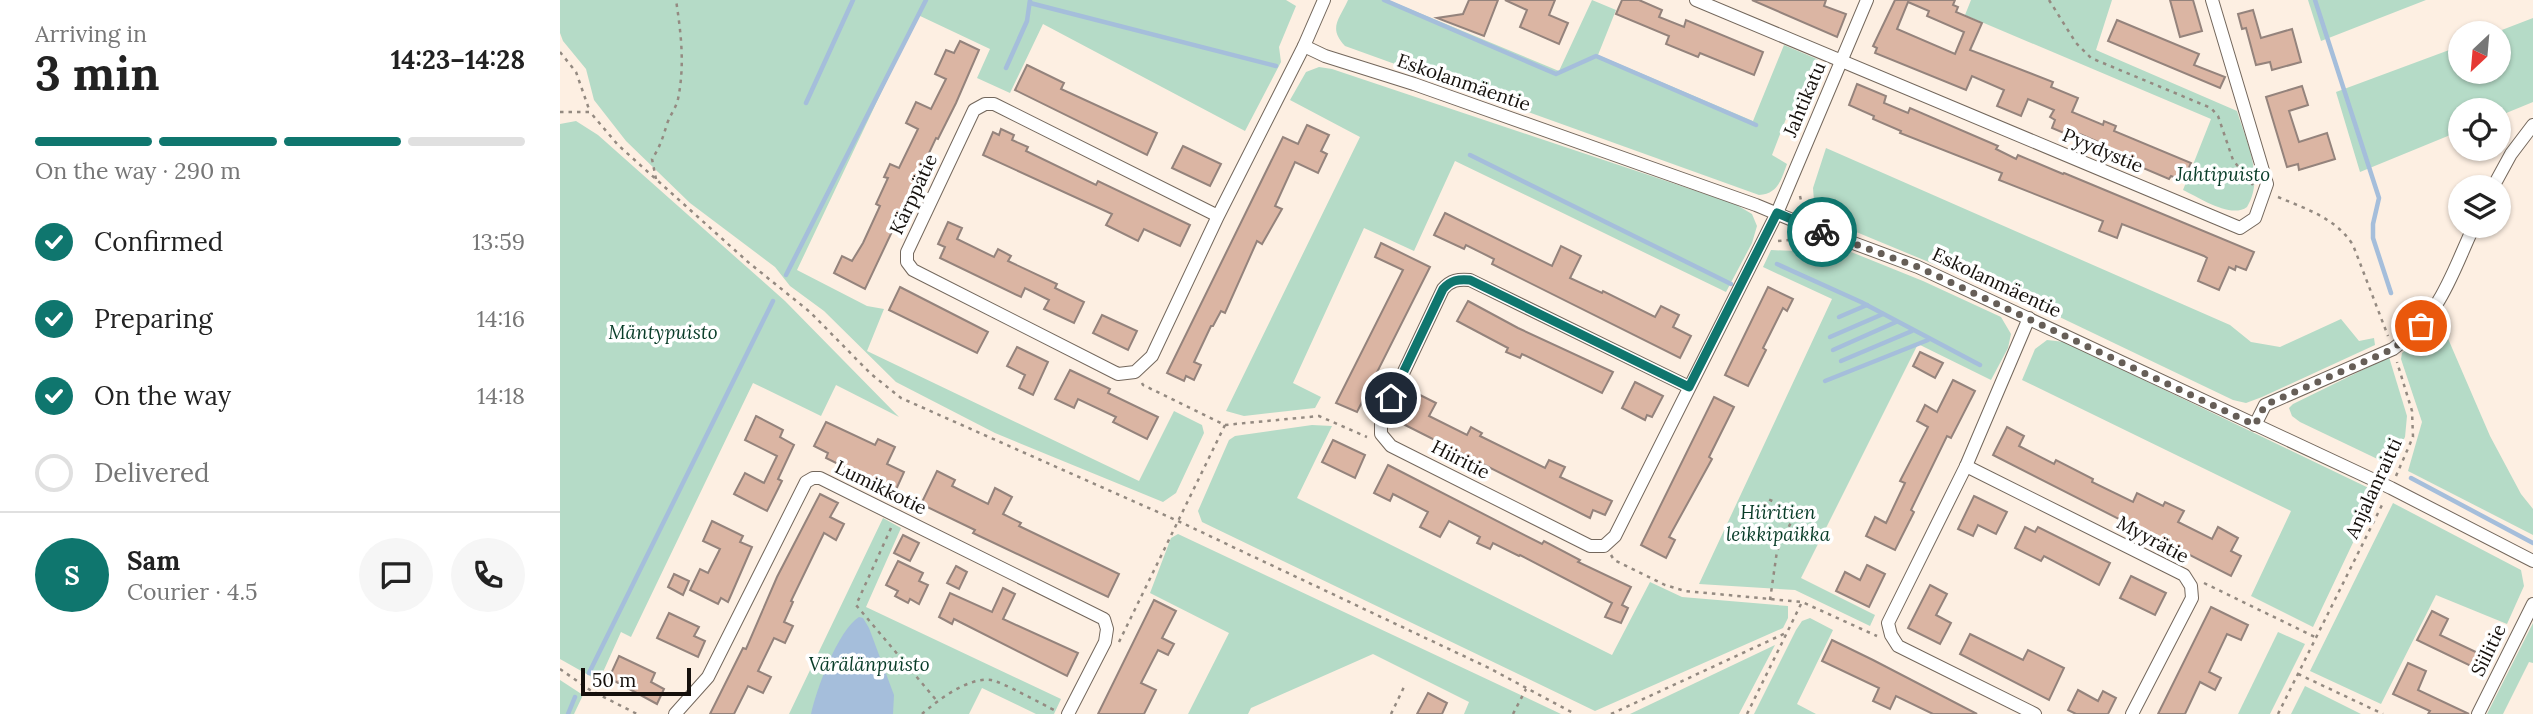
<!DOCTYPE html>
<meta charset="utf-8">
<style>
body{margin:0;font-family:Lora,serif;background:#f6f6f6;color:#222;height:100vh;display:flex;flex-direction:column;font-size:26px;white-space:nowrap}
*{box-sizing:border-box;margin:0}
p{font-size:23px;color:#767676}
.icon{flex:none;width:38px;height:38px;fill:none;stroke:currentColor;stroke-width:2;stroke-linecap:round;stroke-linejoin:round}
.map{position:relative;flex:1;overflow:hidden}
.side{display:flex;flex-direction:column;background:#fff;width:560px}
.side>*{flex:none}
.needle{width:46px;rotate:206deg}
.fabs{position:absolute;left:1888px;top:21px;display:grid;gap:14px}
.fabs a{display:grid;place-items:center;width:63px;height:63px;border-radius:50%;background:#fff;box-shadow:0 2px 5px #0004;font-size:35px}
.scale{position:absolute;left:21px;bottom:18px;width:110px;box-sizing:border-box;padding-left:7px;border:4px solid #15100c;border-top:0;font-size:19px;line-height:24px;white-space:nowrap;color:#15100c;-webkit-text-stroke:5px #fff;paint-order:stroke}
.pin{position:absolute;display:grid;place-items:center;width:60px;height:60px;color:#fff;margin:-30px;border:4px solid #fff;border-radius:50%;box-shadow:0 2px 7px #0007}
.courier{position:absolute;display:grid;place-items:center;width:70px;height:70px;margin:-35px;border:5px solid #0f766e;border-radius:50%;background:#fff;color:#222;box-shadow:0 2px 9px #0007}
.overview em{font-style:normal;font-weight:700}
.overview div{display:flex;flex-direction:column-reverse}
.overview{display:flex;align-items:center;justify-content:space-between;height:119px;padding:0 35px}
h1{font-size:46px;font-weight:700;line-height:52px}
.bar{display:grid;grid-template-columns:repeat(4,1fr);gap:10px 7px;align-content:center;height:84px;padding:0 35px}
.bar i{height:9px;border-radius:5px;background:#e0e0e0}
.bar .current{background:#0f766e}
.bar p{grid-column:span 4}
.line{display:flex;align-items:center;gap:18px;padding:0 35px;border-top:2px solid #e0e0e0}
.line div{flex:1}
.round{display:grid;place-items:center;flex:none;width:74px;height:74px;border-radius:37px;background:#f6f6f6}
ol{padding:0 35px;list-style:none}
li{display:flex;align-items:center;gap:21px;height:77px}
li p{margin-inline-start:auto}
li .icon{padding:7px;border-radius:50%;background:#0f766e;color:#fff;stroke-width:4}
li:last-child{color:#767676}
li i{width:38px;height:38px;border:4px solid #e0e0e0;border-radius:50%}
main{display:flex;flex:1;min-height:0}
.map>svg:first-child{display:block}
</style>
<main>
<section class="side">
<div class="overview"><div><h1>3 min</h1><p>Arriving in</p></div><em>14:23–14:28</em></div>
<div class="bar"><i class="current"></i><i class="current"></i><i class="current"></i><i></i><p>On the way · 290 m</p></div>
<ol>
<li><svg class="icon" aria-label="check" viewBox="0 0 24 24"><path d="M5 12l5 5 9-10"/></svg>Confirmed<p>13:59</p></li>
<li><svg class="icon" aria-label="check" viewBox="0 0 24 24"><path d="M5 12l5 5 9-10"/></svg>Preparing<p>14:16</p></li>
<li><svg class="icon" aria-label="check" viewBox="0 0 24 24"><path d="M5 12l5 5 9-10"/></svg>On the way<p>14:18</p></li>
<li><i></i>Delivered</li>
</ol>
<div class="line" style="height:126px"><b class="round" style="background:#0f766e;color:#fff">S</b><div><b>Sam</b><p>Courier · 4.5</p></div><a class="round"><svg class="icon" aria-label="chat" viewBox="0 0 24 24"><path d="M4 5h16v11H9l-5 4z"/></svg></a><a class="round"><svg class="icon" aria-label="phone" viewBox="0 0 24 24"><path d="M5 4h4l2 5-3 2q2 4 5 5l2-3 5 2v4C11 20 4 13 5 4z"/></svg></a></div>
</section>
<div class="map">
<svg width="1973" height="714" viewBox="0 0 1973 714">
<rect width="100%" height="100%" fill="#fdefe2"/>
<g fill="#b5dbc7">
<path d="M0,0H726L736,6L719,47L721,62L685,131L483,24L450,93L417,78L430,49L358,15L237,270L307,306L324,309L307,351L579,481L614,411L642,425L644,433L616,493L603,502L435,433L336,382L264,311L230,286L215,267L130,203L66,141L34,100L26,69L3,41L0,33Z"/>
<path d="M788,0H828L999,71L1032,0L1056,10L1038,55L1193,121L1224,45L1257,59L1265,70L1264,77L1245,122L1227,116L1212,155L1227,164C1221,180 1218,194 1199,195L785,46C768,28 779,20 788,0Z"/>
<path d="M1411,0H1552L1536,50L1677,111C1686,141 1705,178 1687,207C1671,219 1640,198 1623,190L1651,119L1405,15Z"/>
<path d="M1748,0H1866L1761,41Z"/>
<path d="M1973,18V102L1939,116V110H1900V131L1800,172L1776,92L1900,46V72H1939V33H1934Z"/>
<path d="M759,67L772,69L1175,204L1192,214L1197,226L1192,243L1166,292L895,161L854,251L804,228L733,383L761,397L755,408L684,416L666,411L800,137L730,100L746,72Z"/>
<path d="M16,121L38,135L225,301L339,417L276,385L261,416L193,383L71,637L61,632L39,681L0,659V124Z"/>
<path d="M1266,148L1670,325L1691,342L1720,347L1781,319L1799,341L1814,338L1815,345L1702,397L1686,403L1673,400L1487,311L1260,217L1255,214L1253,188Z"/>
<path d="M1249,235L1363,281L1441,317L1451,334L1448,348L1431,380L1358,344L1241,578L1315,615L1310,626L1235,590L1139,584L1272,299L1203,267L1211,250L1235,251Z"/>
<path d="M1878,323L1883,327L1930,436L1961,494L1973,509V535L1848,471L1862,422L1841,359L1842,353Z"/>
<path d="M1487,340L1505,342L1817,492L1753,627L1691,596L1731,511L1462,380L1475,349Z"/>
<path d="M1829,357L1847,416L1845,437L1830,465L1740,422L1732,416L1729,408L1733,404Z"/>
<path d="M752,425L772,426L737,498L1052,655L1090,582L1122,597L1228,606V618L1223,628L1035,711L642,522L638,511L669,440L675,436Z"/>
<path d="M1833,503L1961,570L1964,586L1947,624L1876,595L1821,704L1750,671Z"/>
<path d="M323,518L341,528L306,607L501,699L494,714H476L422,688L409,714H229Z"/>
<path d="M618,534L1001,714H904L909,702L813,654L691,708L688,714H628L669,633L590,593L611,538Z"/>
<path d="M1250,618L1273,630L1237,704L1256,714H1194L1236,630L1242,621Z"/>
<path d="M1973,623V663L1969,662L1943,714H1927Z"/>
<path d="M1718,632L1745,644L1710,714H1678Z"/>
<path d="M1215,645L1179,714H1070Z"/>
<path d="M0,680L23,695L14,714H0Z"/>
<path d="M1745,686L1801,714H1731Z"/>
</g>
<path fill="#a5bedb" d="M299,617L303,618L309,628L334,695L333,714H251C256,690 278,630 299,617Z"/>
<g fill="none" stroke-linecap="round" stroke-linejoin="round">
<g stroke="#a5bedb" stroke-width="4.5">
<path d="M824,0L996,74L1036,56L1196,125"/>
<path d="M1755,0L1819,198L1813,224V238L1831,293"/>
<path d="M470,3L716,66"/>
<path d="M446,68L467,21L470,0"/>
<path d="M246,103L293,0"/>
<path d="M910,155L1171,284"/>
<path d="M1217,264L1301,302L1420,365"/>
<path d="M226,275L366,0"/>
<path d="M1279,317L1307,305"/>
<path d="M1270,337L1323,314"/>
<path d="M1273,350L1336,322"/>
<path d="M1281,361L1352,331"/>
<path d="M1265,381L1368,340"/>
<path d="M1851,478L1973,543"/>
<path d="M29,673L213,301"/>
<path d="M8,714L15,697"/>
</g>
</g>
<g fill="#dbb5a3" stroke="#94837c" stroke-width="2" fill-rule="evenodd">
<path d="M909,0H938L924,36L877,18L903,14Z"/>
<path d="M945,0H995L989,15L1008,23L999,44L960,27L967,10Z"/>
<path d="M1062,0H1079L1102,10L1099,17L1124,27L1126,20L1203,52L1194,75L1140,53L1138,57L1106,44L1109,36L1056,14Z"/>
<path d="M1192,0H1266L1264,6L1286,14L1277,37Z"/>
<path d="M1335,0H1395L1393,5L1398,7L1396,12L1422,23L1410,50L1493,82L1491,87L1518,98L1512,112L1543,125L1544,121L1556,126L1554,131L1631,163L1623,181L1611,176L1609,179L1583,168L1584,165L1542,147L1543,144L1520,134L1518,139L1492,128L1495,120L1490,117L1494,110L1468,99L1461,116L1437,106L1444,90L1412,76L1406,90L1315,53L1317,48L1313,46ZM1348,2L1369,11L1367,16L1404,32L1395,54L1337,29Z"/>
<path d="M1610,0H1633L1642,31L1620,37Z"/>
<path d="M1693,10L1701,38L1732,29L1741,62L1712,70L1710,62L1696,65L1686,28L1682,29L1678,14Z"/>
<path d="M1557,20L1639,54L1634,65L1665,77L1660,88L1548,41Z"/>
<path d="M400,41L419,50L396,103L378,139L376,138L305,289L274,273L282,256L292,261L303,243L320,206L316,204L328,178L324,177L330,164L339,168L358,129L346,123L356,102L371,109L386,79L375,74L386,50L394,53Z"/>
<path d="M467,65L504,83L501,89L597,133L587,155L455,90Z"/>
<path d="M1297,84L1326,96L1324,103L1348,113L1350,108L1438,146L1436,149L1456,159L1458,155L1503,174L1504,173L1694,252L1686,270L1676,266L1675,270L1669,267L1659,290L1638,281L1647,258L1644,256L1562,224L1557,238L1539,231L1543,221L1439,180L1442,173L1340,133L1341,131L1313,119L1314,116L1289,105Z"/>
<path d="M1742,86L1748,105L1729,111L1739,142L1767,133L1775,159L1739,170L1738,164L1727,167L1706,97Z"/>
<path d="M747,125L769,135L761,151L767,154L758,173L735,162L715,206L722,209L702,244L697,241L665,313L661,311L653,326H651L634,362L641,365L634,380L626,376L624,381L607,373L723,137L738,144Z"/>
<path d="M441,129L454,135L452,140L468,147L466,151L536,185L538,181L630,225L620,246L584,229L578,241L546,225L552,214L423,155L433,132L439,135Z"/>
<path d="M623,146L661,164L650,186L612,168Z"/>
<path d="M885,213L992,266L1001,246L1021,256L1010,278L1042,293L1043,291L1095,317L1101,306L1119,315L1113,327L1131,336L1120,358L932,264L934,259L906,245L904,249L874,235Z"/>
<path d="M388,222L402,228L397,239L434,257L438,249L451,256L448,261L497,284L495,288L524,302L514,323L484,309L489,300L465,288L461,297L380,258L385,247L378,244Z"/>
<path d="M821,243L870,267L797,412L776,403L843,270L815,257Z"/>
<path d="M340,287L428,332L417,353L329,310Z"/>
<path d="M1208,287L1233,299L1227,311L1223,308L1203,348L1206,350L1188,386L1165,375Z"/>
<path d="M908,301L958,328L1053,372L1042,393L962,354L960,358L946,352L948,348L897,321Z"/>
<path d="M542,315L577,331L568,350L533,333Z"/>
<path d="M457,347L488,362L473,395L459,388L465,375L447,366Z"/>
<path d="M1360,352L1383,363L1375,378L1353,366Z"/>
<path d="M510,370L550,389L548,393L598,417L587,439L553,422L556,417L518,399L514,408L495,399Z"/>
<path d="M1393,380L1415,391L1391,438L1387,436L1351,510L1354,512L1335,550L1306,536L1315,517L1326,523L1345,483L1340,481L1368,427L1357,421L1365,405L1377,412Z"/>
<path d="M1075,382L1103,396L1092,417L1087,415L1085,420L1062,408Z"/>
<path d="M860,395L876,403L869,416L907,435L911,427L922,433L920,436L985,468L989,460L1005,467L1000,477L1052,501L1045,515L1033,510L1030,518L845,425Z"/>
<path d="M1154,397L1174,407L1149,457L1152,459L1109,537L1115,540L1106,558L1081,545Z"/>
<path d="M196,416L223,430L220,437L234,445L218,479L222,481L207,511L174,494L185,473L204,483L217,456L185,440Z"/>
<path d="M266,422L315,445L318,439L335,447L327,464L344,472L335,492L266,458L268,453L254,446Z"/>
<path d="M1447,427L1464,436L1459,446L1494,464L1496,460L1533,479L1532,482L1573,502L1577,493L1603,506L1605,502L1624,511L1618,522L1652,539L1658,527L1678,538L1671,551L1681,556L1671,576L1433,455Z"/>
<path d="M773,440L805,455L795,478L762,462Z"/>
<path d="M828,465L982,544L984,541L1020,560L1018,562L1071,587L1062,605L1068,608L1061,623L1045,617L1052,603L960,555L959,556L933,543L930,549L917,543L920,537L889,521L880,537L860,527L868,512L833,494L830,501L814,493Z"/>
<path d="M377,471L395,480L392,486L428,504L435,488L452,497L443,514L461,523L459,526L559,574L548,597L413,533L415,530L361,504Z"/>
<path d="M260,494L278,503L270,517L284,524L276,540L264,533L231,601L233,602L224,622L233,626L225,643L214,638L198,671L211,677L203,693L188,686L174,714H150L183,648L186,649L217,577Z"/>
<path d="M1414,496L1447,512L1436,534L1418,525L1413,536L1398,529Z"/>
<path d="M152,521L183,536L180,542L192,547L168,602L161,598L158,604L130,590L140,569L148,573L160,549L143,541Z"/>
<path d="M1465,527L1475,532L1478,527L1550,563L1539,585L1484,556L1481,561L1455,548Z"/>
<path d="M343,535L359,543L350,561L334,553Z"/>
<path d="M338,561L363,573L359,581L368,585L359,604L350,599L348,603L335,596L338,591L326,585Z"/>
<path d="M1307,565L1325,574L1309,607L1276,591L1285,572L1300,580Z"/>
<path d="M396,566L407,572L399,589L387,583Z"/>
<path d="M114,574L129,581L123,595L108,587Z"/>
<path d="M1571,576L1606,593L1595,615L1560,598Z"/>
<path d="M1370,585L1387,594L1376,615L1391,623L1380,644L1348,628Z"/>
<path d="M443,588L455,594L443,619L518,653L507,676L394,619L392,624L379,617L390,593L432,612Z"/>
<path d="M594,600L616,611L602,638L614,644L608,655L598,650L581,683L596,690L584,714H538Z"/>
<path d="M1651,607L1688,625L1681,640L1667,634L1649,672L1661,678L1655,690L1640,682L1625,714H1598Z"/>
<path d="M1872,611L1888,619L1880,635L1920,654L1913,667L1857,640Z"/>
<path d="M109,613L139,627L134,636L145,641L138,657L97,638Z"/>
<path d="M1410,634L1463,660L1468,650L1504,668L1489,700L1400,654Z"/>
<path d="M1272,640L1313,660L1417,714H1373L1336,696L1330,709L1313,701L1319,688L1262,661Z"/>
<path d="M59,656L95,673L91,682L104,689L97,704L49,678Z"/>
<path d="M1848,663L1866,671L1858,690L1909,714H1868L1870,711L1833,694Z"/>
<path d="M1518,690L1538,701L1543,691L1556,698L1548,714H1516L1508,710Z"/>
<path d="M868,693L887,703L882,714H857Z"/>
</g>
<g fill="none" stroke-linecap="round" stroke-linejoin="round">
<g stroke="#73675c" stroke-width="14">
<g id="street">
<path d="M1136,0L1680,228L1695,218L1707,184L1652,0"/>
<path d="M744,46L765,56L854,84L1196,205L1242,224L1358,267L1831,488L1973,561"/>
<path d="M1933,187L1951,154L1973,125"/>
<path d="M658,216L434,104H425L414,110L347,252V262L353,270L558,374L575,372L592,356L658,216L744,46L764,0"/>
<path d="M1469,318L1406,466L1328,623L1331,635L1338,646L1475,714"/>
<path d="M1129,387L910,280C898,279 891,280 883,289L821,420V434L831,446L1030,546H1044L1055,536L1217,213L1307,0"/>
<path d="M1695,425L1705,405L1833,349C1882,314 1890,277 1914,226"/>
<path d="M1406,466L1624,575L1631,586L1632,598L1572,714"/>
<path d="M115,714L148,677L246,482L253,478H260L544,619L547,629L545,642L508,714"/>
<path d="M1918,714L1973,604"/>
</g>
</g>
<g stroke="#948a81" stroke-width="2.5" stroke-dasharray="3.5 5" stroke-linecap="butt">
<path d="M1489,0L1516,43L1531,58L1651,108L1658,116L1673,160L1693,185"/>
<path d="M0,52L16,72L30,112"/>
<path d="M0,112H30L58,145L188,262L250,312L311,374L341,398L618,521L929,668L1015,714"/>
<path d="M96,179L92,159C100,147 103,137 107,124C110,115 116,108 118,99C125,65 121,33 116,0"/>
<path d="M1240,196L1243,209"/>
<path d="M1718,197C1746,209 1776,218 1793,245L1828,336"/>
<path d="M1218,241L1231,240L1237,234"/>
<path d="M665,425L759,416L807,437"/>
<path d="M1836,476L1853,437L1852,411L1837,362"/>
<path d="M331,528L296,605L377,701"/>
<path d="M1051,555L1054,560L1105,585L1125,591L1242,602L1317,636"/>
<path d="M1644,583L1755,637"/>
<path d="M1210,600L1217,551L1236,512L1208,499L1196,523L1217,551"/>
<path d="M559,642L665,425L583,385L581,381"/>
<path d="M0,669L30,690L77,714"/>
<path d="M1738,674L1823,714"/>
<path d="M362,714C378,700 408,677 431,680C440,681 484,705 496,711"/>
<path d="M831,714L844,687"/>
<path d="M953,714L966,689"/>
<path d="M1051,714L1228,632"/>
<path d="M1187,714L1242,602"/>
<path d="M1718,714L1824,501"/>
</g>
<use href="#street" stroke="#fff" stroke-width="12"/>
</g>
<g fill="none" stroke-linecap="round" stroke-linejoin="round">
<path stroke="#665e57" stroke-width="7" stroke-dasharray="0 12.6" d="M1262,232L1358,267L1695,425L1705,405L1833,349L1861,326"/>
<path stroke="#0f766e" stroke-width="9" d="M831,398L883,289C891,280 898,279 910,280L1129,387L1217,213L1262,232"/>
</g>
<g text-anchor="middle" stroke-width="7" stroke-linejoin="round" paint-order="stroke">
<g font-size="19" fill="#15100c" stroke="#fff">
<text transform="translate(904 82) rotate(19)" y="7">Eskolanmäentie</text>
<text transform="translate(1244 99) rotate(-67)" y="7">Jahtikatu</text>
<text transform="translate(1543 150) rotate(23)" y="7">Pyydystie</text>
<text transform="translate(353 194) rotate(-65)" y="7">Kärppätie</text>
<text transform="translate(1437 282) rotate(25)" y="7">Eskolanmäentie</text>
<text transform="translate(901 459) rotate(27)" y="7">Hiiritie</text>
<text transform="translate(321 487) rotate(26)" y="7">Lumikkotie</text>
<text transform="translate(1813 488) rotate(-65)" y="7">Anjalanraitti</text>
<text transform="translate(1593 539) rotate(28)" y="7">Myyrätie</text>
<text transform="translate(1928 650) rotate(-64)" y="7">Siilitie</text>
</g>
<g font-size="19" font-style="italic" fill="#083c28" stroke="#fff">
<text x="1663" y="181">Jahtipuisto</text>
<text x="103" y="339">Mäntypuisto</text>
<text x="1218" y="519">Hiiritien<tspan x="1218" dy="22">leikkipaikka</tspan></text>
<text x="309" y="671">Värälänpuisto</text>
</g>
</g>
</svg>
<div class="fabs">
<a><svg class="needle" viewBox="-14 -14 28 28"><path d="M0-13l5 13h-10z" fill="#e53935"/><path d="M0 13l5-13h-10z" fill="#767676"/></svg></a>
<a><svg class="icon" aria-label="locate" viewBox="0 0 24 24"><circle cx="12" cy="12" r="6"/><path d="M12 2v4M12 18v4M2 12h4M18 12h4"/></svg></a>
<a><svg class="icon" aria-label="layers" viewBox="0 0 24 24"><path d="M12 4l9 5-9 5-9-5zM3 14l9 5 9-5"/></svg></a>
</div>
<div class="scale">50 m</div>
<div class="pin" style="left:1861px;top:326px;background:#ea580c"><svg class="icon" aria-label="bag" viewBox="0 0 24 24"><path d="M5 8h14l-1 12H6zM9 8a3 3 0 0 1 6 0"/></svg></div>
<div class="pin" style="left:831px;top:398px;background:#1f2937"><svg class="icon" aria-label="home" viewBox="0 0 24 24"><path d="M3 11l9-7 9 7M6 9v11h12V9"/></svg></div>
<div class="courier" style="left:1262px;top:232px"><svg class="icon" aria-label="bike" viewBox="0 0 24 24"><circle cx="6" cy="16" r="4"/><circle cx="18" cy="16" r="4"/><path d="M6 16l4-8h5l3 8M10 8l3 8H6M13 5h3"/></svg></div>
</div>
</main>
